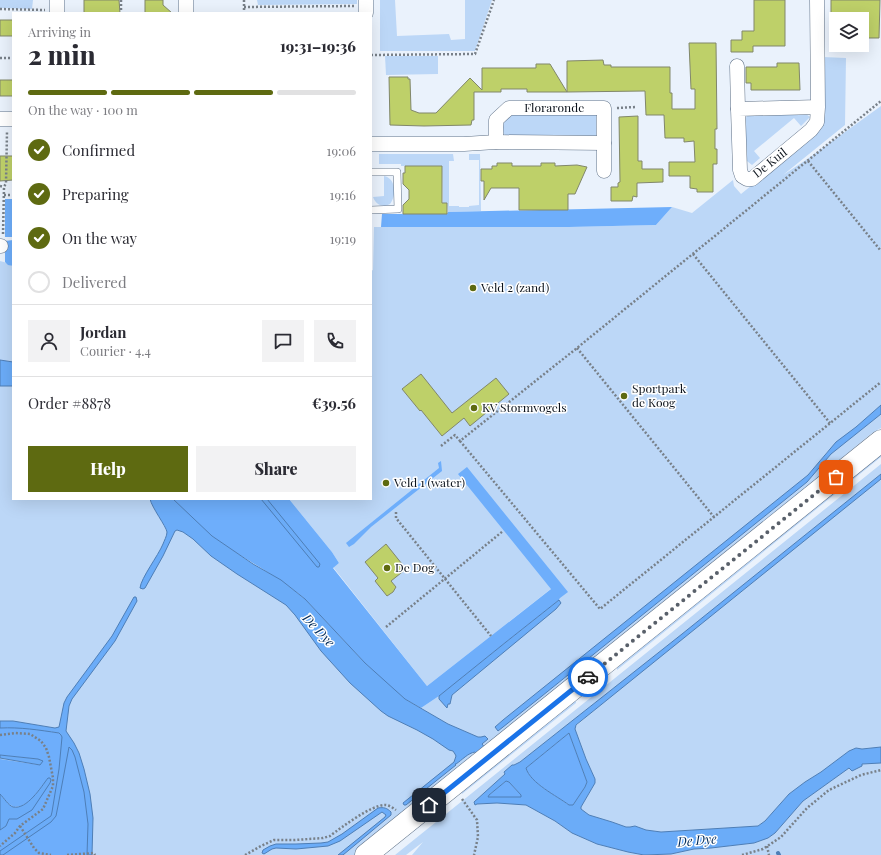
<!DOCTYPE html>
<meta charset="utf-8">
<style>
body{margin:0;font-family:"Playfair Display",serif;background:#f2f2f3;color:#2b2b33;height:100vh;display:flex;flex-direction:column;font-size:15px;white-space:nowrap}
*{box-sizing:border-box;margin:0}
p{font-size:13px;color:#7c7c81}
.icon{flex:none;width:22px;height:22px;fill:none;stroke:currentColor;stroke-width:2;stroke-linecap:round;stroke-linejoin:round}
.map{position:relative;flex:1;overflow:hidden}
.drawer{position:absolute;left:12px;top:12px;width:360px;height:488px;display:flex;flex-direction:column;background:#fff;border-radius:0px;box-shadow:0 4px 16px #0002}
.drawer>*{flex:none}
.buttons{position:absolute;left:829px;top:12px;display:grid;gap:8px}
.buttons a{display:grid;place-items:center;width:40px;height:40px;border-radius:0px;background:#fff;box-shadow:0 4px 16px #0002;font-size:20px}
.pin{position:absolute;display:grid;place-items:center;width:34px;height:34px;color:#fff;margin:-17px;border-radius:8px;box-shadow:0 2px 6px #0006}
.courier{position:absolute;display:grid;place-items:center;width:40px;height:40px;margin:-20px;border:3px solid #1a73e8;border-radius:50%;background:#fff;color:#222;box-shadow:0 1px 5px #0007}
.summary em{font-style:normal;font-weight:800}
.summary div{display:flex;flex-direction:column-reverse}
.summary{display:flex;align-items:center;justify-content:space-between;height:68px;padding:0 16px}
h1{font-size:26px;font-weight:800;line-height:30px}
.bar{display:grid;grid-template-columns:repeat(4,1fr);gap:6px 4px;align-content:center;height:48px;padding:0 16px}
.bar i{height:5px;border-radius:3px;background:#e1e1e2}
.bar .active{background:#5e6a11}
.bar p{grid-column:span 4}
.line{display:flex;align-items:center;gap:10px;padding:0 16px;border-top:1px solid #e1e1e2}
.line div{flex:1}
.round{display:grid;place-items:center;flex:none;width:42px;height:42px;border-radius:0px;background:#f2f2f3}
ol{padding:0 16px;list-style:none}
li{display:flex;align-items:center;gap:12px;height:44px}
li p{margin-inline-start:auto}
li .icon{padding:4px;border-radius:50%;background:#5e6a11;color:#fff;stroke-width:4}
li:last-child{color:#7c7c81}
li i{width:22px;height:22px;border:2px solid #e1e1e2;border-radius:50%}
.cta{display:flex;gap:8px;margin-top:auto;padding:8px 16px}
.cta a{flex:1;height:46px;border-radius:0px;background:#5e6a11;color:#fff;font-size:16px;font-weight:800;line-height:46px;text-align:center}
.cta a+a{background:#f2f2f3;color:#2b2b33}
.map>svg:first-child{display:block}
</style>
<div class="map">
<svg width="881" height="855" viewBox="0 0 881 855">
<rect width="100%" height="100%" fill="#eaf2fc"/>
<g fill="#bcd7f7">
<path d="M0,0H33L32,9L0,8Z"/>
<path d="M257,0H357V4L258,5Z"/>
<path d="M380,0H395L397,36L449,34L451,40L465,39V0H492L475,51H380Z"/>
<path d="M385,56H438V74L386,75Z"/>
<path d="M823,57L846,58L845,125L783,175L809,158L881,106V405L827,452L808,475L495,727L542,696L807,482L831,454L881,414V428L872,433L487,750L482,744L481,737H478L448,724L421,708L442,694L439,696L448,704H450L452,695L561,603L559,600L560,598L552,588L427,686L333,567L339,563L332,552L289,499H371V271L373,270L374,227H569L656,225L672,207L692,213L733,180L734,186L741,194L816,133Z"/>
<path d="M806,114L810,117L801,126L794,118L754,151L760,158L752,165L747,161L745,119L748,115Z"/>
<path d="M512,115H596V139H511L504,134L503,127L505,120Z"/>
<path d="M379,154H453L454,161H449V206H459V207H469V206L479,205V160H469V154H480L481,211L448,212L447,203H443L442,166H401V164H379Z"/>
<path d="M384,176C396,178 397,196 390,204C383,208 376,205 373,197L384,196Z"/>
<path d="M0,261C5,262 10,264 13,267V362L0,360Z"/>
<path d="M0,386H13V499H150C153,511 163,520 167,532L177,523L308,610L460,752L456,764L468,754L471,753L475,752L478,755L356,855H0V725L59,730L55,728L13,721H0Z"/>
<path d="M881,450V457L617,670V668L631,652Z"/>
<path d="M881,464V474L682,634L520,762L514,765H512L504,772L505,774L474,802L475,805L477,804L497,803L526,805L555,821L572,833L583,838L597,844L628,852L644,855H412L423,842L406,855H395Z"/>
<path d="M881,479V747L862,749L856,748L849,751L821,772L805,782L789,794L765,821L758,826L661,832L646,830L635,826L630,827H626L612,822L589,815L581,809V807L595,783V779L586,759L575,729L576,726L618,690Z"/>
<path d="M576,701V703L462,794L460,789L574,702Z"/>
<path d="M881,763V855H655L671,854L694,849L711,848L754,843L768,838L775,833L803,801L849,768L861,764Z"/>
</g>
<g fill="#6eaefb">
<rect x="5" y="199" width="8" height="38"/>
<path d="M672,207L656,225L569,227H381L382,214H447L448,212Z"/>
<path d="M13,240V266L8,265L5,262V241Z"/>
<path d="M441,461L442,471L371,527L354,544L349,547L346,543L439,468L438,463Z"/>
<path d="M467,467L568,592L560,598L559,600L506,642L442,694L421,708L405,699L389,686L365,663L305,599C277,575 243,559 213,537C200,527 185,511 173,499H289L332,552L339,563L333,568L427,686L551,589L458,474Z"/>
<path d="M15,727L36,729L63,734L77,755L90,810L88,855H0V830L6,826L9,819H17L48,778L30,801L21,806L14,807L9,804L0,794V759L39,765L38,759L0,755V728Z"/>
<path d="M569,733L587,782L585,787L573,805H569C557,796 530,783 526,768Z"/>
<path d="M506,781L509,782L521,795L522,797H488L489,795Z"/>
</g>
<g fill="#6bacf8" stroke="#4e7eb6" fill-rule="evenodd">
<path d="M0,360L13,362V386H0Z"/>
<path d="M881,405V414L831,454L807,482L542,696L498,731L495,727L503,720L808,475L836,442L856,427Z"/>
<path d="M881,474V479L576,725L575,729L586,759L595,779V783L581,807V809L589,815L612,822L626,827H630L635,826L646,830L661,832L758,826L765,821L789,794L805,782L821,772L849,751L856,748L862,749L881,747V763L862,764V766L852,771L849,768L803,801L775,833L768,838L754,843L711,848L694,849L671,854L644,855L628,852L597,844L572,833L555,821L526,805L497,803L477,804L475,805L474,802L505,774L504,772L512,765H514L520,762L682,634ZM569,733L587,782L585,787L573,805H569C557,796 530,783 526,768ZM506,781L509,782L521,795V797H488L489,795Z"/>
<path d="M150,499H173L212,536L253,564L281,580L305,599L365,663L405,699L448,724L478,737H481L485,736L488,739L482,744L486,749L478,755L475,752C468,753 462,760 456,764H455L456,765L406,805H404L403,803L454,762L456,756L455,754L453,751L449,750L433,739L417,730L388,716L381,711L350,683L321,651L295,615L286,605L237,574L211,556L193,539L183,532L177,530L175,531L163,556L145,588L143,589L140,588C141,578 158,556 163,544C164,541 167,536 167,532C166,526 152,508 150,499Z"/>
<path d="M261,499H267L320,564L319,567H317Z"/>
<path d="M134,597H136L137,601L115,641L72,699L69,706L66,731L74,743L79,753L84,769L90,794L93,818L92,855H87L88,824L84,792L75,757L72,750L69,747L58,806L56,816L51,822L3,855H0V851L51,816L52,812L59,769L62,737L61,735L59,733C39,730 20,727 0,728V721H13L55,728L59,727L64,703L67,697L112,636Z"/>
<path d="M559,600L561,603L556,609L452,695L450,704H448L447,708L439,699V696L506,642Z"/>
<path d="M0,755L38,759L43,761L40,765L0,758Z"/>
<path d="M48,778H50L51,780L50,783L32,810L17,819H9L6,826L0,830V794C4,798 8,805 13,807C27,810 41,787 48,778Z"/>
<path d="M378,808C384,807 387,808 391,812V815L343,855H338L385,817L386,815L382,812L340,841L328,846L296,849L276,848L272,849L264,854L262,853L263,850L270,846L276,844H296L321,843L328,842L342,834Z"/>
</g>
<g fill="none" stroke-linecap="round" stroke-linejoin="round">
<path stroke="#4e7eb6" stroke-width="4" d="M778,853L779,855"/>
</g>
<g fill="#bed069" stroke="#81876b">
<path d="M84,0H119L120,13H84Z"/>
<path d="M145,0H163V5L172,13H145Z"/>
<path d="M754,0H785V46H753V52H731V40H742V31H754Z"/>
<path d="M831,0H880L879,38H862V19H831Z"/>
<rect x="0" y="20" width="13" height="16"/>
<path d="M689,43H716L717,129H715V149H717V164H713V192H697V189L690,188V176H669V162H695L694,141L684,142V138H665L664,115H646L645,91L567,92V61L603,60L604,65H611V67H670V93H672V109H695V89H691Z"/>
<path d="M777,63H799L800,90H751V83H746V67H777Z"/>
<path d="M536,64H550L567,92H527V89H501V92H474V120H472L471,125L424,126L390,125L389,77H408V79H410L411,110L419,113H436L470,78L482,90V68H536Z"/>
<rect x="0" y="80" width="13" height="16"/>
<path d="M638,116V161H642V169H663V182L637,183V197L633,196L632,201H611V187H618V183L620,182L619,117Z"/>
<path d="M0,156H13V180L0,181Z"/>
<path d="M497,163H512V166H541V163H555V166L577,165L587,167L575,194H568V210H519V188H491L484,200V181H481V169H492V166H497Z"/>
<path d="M405,166H442V203H447V214H403V205L409,199V190L403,184V173H405Z"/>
<path d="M421,374L452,413L496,378L509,394L470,426L464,418L442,436L421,410L420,411L402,389Z"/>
<path d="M386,544L406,569L391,581L396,587L393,592L387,596L375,581L378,578L365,562Z"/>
</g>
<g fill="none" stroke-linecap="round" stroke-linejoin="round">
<g stroke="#5e7086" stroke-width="8">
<path id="lane" d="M371,172H397L398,209L371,210"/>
</g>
<g stroke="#5e7086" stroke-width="15">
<g id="street">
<path d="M57,0V13"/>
<path d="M817,0L818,107L817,122L811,130L752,179H747L742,176L740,170L738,109L818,107"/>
<path d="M186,13V0"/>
<path d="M366,13V0"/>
<path d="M737,66L738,109"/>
<path d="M0,119H13"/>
<path id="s1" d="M496,142V120L509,108H604V171"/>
<path d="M371,144H464L496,142L604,143"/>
<path d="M0,246H1"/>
</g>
</g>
<g stroke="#5e7086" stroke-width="23">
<path id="primary" d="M366,855L881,441"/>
</g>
<g stroke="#788089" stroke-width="2.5" stroke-dasharray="2 2" stroke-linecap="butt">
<path d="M121,0V13"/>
<path d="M244,0V13"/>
<path d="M244,7L354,6"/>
<path d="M0,9L45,10"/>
<path d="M371,55L475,54L494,0"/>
<path d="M0,58H13"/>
<path d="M617,108L636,107"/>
<path d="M808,161L881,251"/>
<path d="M0,186L4,187"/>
<path d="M4,195H13"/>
<path d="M3,234L4,187L6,183L7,132"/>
<path d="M693,254L830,423"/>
<path d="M577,348L714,517"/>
<path d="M460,441L600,609L881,382"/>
<path d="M441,446L455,435L460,441L577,348L881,101"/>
<path d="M396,512V518L491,636"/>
<path d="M386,627L503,531"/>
<path d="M0,735L15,733L30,734L41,741L46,748L49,757L53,778V786L43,809L20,826L15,833L0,846"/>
<path d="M462,799L477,820L478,837L474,855"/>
<path d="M20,826L34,848L39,853L51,855"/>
<path d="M767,846L769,855"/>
<path d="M67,855L94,853L95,855"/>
<path d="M245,855L261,846L274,840H295L323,838L330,836C342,827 371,805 385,805C389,805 393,808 396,810"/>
<path d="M742,855L763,849L781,837L807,808L829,790L861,775L881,770"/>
</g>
<use href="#lane" stroke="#fff" stroke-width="7"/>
<use href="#street" stroke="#fff" stroke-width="14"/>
<use href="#primary" stroke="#fff" stroke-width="22"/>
</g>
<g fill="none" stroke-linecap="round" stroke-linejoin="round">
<path stroke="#59606a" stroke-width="4" stroke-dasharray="0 7.2" d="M588,677L836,477"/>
<path stroke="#1a73e8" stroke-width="5" d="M429,805L588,677"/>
</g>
<g fill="#5e6a11" stroke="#fff" stroke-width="1.5">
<circle cx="473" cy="288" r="4"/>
<circle cx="624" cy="396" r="4"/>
<circle cx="474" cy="408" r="4"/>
<circle cx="386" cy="483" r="4"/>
<circle cx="387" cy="568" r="4"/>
</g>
<g text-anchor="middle" stroke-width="3" stroke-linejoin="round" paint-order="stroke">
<g font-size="12" fill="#0b121b" stroke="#fff">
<text dy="4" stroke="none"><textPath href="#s1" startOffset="85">Floraronde</textPath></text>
<text transform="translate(770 163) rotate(-38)" y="4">De Kuil</text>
</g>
<g font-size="12" fill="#0b121b" stroke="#fff" text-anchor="start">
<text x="481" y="292">Veld 2 (zand)</text>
<text x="632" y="393">Sportpark<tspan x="632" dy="14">de Koog</tspan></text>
<text x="482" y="412">KV Stormvogels</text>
<text x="394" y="487">Veld 1 (water)</text>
<text x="395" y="572">De Dog</text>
</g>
<g font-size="13" font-style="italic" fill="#002a59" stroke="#fff">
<text transform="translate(319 630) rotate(47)" y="5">De Dye</text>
<text transform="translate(697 840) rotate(-5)" y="5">De Dye</text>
</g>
</g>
</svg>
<div class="buttons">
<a><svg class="icon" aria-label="layers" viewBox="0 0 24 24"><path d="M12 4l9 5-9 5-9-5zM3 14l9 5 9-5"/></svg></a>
</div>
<div class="pin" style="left:836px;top:477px;background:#ea580c"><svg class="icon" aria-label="bag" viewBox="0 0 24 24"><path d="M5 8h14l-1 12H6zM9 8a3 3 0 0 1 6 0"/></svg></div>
<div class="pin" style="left:429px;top:805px;background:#1f2937"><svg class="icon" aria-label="home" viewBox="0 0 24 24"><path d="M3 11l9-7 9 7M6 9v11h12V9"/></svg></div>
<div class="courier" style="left:588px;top:677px"><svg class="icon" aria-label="car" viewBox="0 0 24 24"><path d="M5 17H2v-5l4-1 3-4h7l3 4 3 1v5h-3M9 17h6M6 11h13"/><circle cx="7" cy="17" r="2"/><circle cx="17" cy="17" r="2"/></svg></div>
<section class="drawer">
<div class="summary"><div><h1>2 min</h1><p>Arriving in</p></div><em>19:31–19:36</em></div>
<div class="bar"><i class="active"></i><i class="active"></i><i class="active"></i><i></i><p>On the way · 100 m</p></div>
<ol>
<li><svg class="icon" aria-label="check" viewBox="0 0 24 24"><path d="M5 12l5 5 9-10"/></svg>Confirmed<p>19:06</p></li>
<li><svg class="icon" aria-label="check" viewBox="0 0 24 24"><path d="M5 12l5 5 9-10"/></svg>Preparing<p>19:16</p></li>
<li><svg class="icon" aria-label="check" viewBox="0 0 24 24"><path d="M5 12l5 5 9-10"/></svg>On the way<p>19:19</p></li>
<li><i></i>Delivered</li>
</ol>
<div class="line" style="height:72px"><a class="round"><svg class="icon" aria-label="person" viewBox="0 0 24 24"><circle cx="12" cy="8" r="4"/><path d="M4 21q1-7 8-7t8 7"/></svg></a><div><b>Jordan</b><p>Courier · 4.4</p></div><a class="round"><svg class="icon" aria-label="chat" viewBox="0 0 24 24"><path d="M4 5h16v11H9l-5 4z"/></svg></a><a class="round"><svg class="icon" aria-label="phone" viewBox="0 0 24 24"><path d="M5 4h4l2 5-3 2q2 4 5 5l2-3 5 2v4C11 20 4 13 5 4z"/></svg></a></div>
<div class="line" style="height:52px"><div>Order #8878</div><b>€39.56</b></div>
<div class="cta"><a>Help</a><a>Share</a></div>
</section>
</div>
